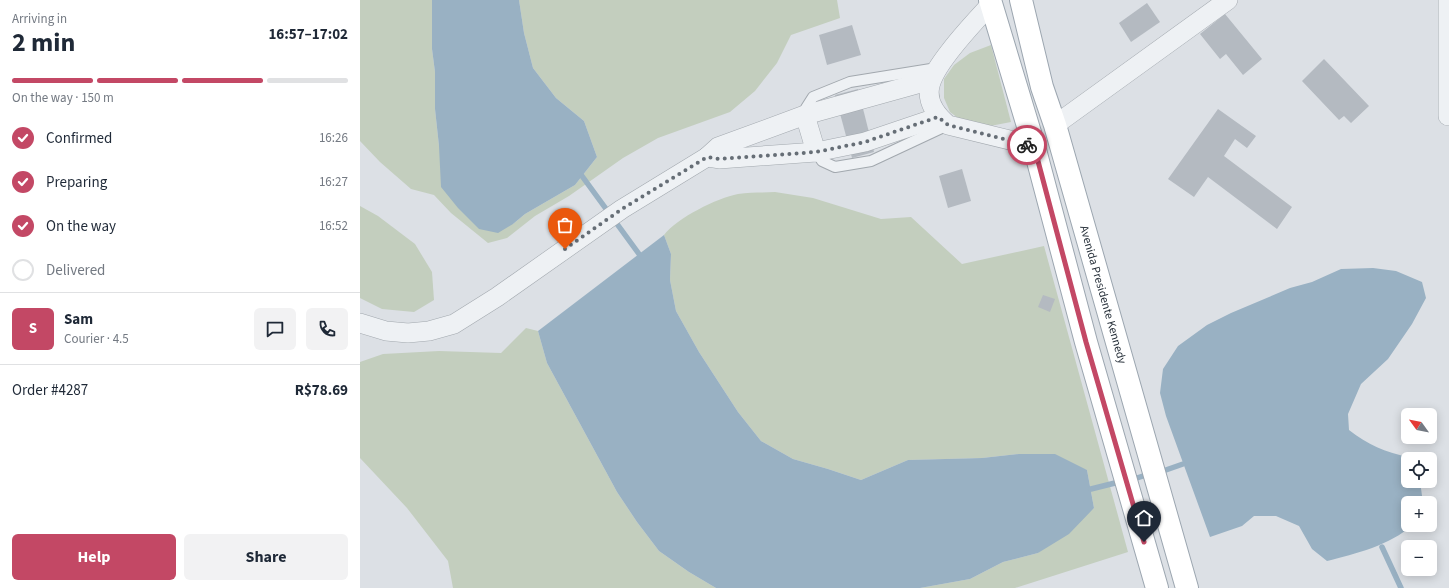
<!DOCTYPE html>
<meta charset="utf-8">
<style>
body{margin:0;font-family:"Source Sans 3",sans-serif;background:#f2f2f3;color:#1f2937;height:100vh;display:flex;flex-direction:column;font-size:15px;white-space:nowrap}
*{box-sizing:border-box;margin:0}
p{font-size:13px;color:#747a83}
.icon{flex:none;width:22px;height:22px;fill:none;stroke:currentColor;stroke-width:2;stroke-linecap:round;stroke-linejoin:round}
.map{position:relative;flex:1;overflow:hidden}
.side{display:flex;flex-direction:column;background:#fff;width:360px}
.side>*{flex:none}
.needle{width:26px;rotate:303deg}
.controls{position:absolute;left:1041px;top:408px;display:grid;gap:8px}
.controls a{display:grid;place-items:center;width:36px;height:36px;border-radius:6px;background:#fff;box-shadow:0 2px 10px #0003;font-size:20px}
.pin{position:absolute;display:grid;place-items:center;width:34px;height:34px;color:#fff;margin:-41px -17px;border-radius:50% 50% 50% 0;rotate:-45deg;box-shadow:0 0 4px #0007}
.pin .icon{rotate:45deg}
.courier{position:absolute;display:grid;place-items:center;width:40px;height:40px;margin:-20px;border:3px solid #c34865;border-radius:50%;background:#fff;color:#222;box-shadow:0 1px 5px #0007}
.head em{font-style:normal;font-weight:700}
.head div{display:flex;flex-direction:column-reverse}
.head{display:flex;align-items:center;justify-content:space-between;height:68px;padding:0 12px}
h1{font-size:26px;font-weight:700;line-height:30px}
.bar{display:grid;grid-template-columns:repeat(4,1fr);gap:6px 4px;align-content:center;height:48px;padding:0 12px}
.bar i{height:5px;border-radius:3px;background:#e0e1e3}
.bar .selected{background:#c34865}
.bar p{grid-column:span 4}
.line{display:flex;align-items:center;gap:10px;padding:0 12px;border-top:1px solid #e0e1e3}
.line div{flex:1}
.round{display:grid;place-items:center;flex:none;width:42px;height:42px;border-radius:6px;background:#f2f2f3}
ol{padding:0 12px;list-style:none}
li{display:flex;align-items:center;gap:12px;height:44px}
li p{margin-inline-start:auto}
li .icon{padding:4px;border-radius:50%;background:#c34865;color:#fff;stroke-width:4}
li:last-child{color:#747a83}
li i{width:22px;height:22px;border:2px solid #e0e1e3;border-radius:50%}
.action{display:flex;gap:8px;margin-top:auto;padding:8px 12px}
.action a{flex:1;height:46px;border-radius:6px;background:#c34865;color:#fff;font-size:16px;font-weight:700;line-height:46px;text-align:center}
.action a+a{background:#f2f2f3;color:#1f2937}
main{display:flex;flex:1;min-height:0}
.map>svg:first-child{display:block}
</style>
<main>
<section class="side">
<div class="head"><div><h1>2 min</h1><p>Arriving in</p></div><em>16:57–17:02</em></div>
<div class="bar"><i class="selected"></i><i class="selected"></i><i class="selected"></i><i></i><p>On the way · 150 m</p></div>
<ol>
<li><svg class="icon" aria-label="check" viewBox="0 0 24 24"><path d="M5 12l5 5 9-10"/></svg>Confirmed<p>16:26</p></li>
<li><svg class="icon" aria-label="check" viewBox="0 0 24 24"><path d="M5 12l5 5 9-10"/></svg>Preparing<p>16:27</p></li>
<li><svg class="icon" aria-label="check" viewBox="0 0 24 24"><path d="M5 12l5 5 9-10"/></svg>On the way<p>16:52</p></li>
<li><i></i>Delivered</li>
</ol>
<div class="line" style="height:72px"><b class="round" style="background:#c34865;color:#fff">S</b><div><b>Sam</b><p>Courier · 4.5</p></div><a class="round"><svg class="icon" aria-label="chat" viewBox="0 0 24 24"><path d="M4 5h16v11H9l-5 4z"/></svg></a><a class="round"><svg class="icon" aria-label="phone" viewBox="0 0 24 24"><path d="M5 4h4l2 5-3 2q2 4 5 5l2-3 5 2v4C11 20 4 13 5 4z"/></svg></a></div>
<div class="line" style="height:52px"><div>Order #4287</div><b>R$78.69</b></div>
<div class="action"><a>Help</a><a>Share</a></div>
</section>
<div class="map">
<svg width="1089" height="588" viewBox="0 0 1089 588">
<rect width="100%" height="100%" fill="#dce0e5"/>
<g fill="#c3cebe">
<path d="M0,0H72V49L75,72V109L79,146L153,224L165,214L215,185L237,157L224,121L196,98L173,68L164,33L159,0H477L480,18L431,35L417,63L395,91L370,112L298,138L263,158L209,196L175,216L147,238L128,243L91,213L74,195L51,189L20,162L0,141Z"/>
<path d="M631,45L651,122L625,127L602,121L590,112L584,98V79L594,65L610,53Z"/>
<path d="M415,192L453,198L521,219L551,217L602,264L684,246L768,552L655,588H560L610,579L643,562L678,553L734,508L727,470L659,454L622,458L548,460L501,480L468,469L433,459L401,441L378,412L339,352L316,311L310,280L311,254L304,235C317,218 357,198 378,194C390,192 403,193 415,192Z"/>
<path d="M0,206L18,216L55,244L72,272L74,300L54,312L22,309L0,298Z"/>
<path d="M166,328L178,331L187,363L257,492L277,522L299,551L329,572L356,588H93L88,561L47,508L0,458V362L23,354L79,351L141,353Z"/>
</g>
<g fill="#99b1c3">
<path d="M72,0H159L164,33L173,68L196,98L224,121L237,157L215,185L165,214L153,224L138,233L119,229L98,208L81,187L79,146L75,109V72L72,49Z"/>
<path d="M304,235L311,254L310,280L316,311L339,352L378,412L401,441L433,459L468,469L501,480L548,460L622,458L659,454H695L727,470L734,508L709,534L678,553L643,562L610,579L560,588H356L329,572L299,551L277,522L257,492L187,363L178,331Z"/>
<path d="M1013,268L1036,271L1062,282L1066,298L1052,324L1028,359L1001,384L988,414L989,430C1008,445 1025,452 1048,457L1049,459H1048V481H1060L1063,503H1048V525H1052C1031,545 995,554 967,561L952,549L939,526L916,516H894L882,526L850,537L806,416L800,393L803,369L818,346L847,325L871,313L930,288L952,282L981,269Z"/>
</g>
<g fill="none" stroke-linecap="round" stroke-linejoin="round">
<g stroke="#99b1c3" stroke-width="5.5">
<path d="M222,176L279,254"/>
<path d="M803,471L823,464"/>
<path d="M777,478L783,476"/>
<path d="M731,489L755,483"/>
<path d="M1022,547L1041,588"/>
</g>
</g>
<g fill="#b4bac1">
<path d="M787,3L800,22L771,42L759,23Z"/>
<path d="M865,14L902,59L883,75L866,54L860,59L840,34Z"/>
<path d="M492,25L501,55L467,65L459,35Z"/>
<path d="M964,59L1009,106L991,123L984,116L979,120L942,81Z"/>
<path d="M498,89L514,152L492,158L475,95Z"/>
<path d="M858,109L896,136L887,148L875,139L864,156L932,207L917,229L848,177L834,197L808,179Z"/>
<path d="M602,169L611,201L588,208L579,176Z"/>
<path d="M683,295L695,299L690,312L678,307Z"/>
</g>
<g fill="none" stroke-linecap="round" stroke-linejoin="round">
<g stroke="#a2a8ae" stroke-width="12">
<g id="service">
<path d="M445,115L446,108L453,97L490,82L577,68"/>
<path d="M456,152L462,161L475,167L511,161L588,125"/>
</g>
</g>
<g stroke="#a2a8ae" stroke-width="20">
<g id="minor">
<path d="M1088,0V116"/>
<path d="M631,4C617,19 603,34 590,51C569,78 557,99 588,125L674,146"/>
<path d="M445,115L456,152"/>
<path d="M695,125L868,0"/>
<path d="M347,157L359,159L456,152L505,142L579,117"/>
<path d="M0,323L26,331L48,333L69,331L94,324L137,297L262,209L347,157L358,147L445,115L571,80"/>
</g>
</g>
<g stroke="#9ca6b0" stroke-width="24">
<g id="primary">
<path d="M630,0L674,146L726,342L797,588"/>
<path id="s1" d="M661,0L682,87L695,125L827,588"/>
</g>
</g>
<use href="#service" stroke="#eef1f4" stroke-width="10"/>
<use href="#minor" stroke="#eef1f4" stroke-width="19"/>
<use href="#primary" stroke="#fff" stroke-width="22"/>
</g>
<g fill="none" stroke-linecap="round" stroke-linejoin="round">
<path stroke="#666e76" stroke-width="4" stroke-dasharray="0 7.2" d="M205,249L262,209L347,157L359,159L456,152L505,142L578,117L588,125L667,145"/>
<path stroke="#c34865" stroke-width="5" d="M667,145L674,146L726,342L784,542"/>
</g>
<g text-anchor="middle" stroke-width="3" stroke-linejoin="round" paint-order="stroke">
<g font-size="12" fill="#27303a" stroke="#ebeff3">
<text dy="4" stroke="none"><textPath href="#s1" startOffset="306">Avenida Presidente Kennedy</textPath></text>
</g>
</g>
</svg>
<div class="controls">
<a><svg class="needle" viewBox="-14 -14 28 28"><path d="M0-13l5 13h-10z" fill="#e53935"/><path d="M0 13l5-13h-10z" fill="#747a83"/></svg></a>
<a><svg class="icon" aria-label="locate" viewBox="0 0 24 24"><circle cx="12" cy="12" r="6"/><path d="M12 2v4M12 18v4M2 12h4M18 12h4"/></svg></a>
<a>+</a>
<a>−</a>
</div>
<div class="pin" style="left:205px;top:249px;background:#ea580c"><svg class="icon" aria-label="bag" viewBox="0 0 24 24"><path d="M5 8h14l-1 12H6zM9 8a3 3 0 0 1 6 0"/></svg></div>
<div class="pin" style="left:784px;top:542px;background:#1f2937"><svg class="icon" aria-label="home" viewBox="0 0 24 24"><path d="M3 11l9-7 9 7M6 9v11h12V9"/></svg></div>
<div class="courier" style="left:667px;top:145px"><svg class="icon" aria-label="bike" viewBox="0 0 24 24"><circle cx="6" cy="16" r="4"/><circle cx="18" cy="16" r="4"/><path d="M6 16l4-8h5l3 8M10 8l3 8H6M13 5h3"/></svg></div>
</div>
</main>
